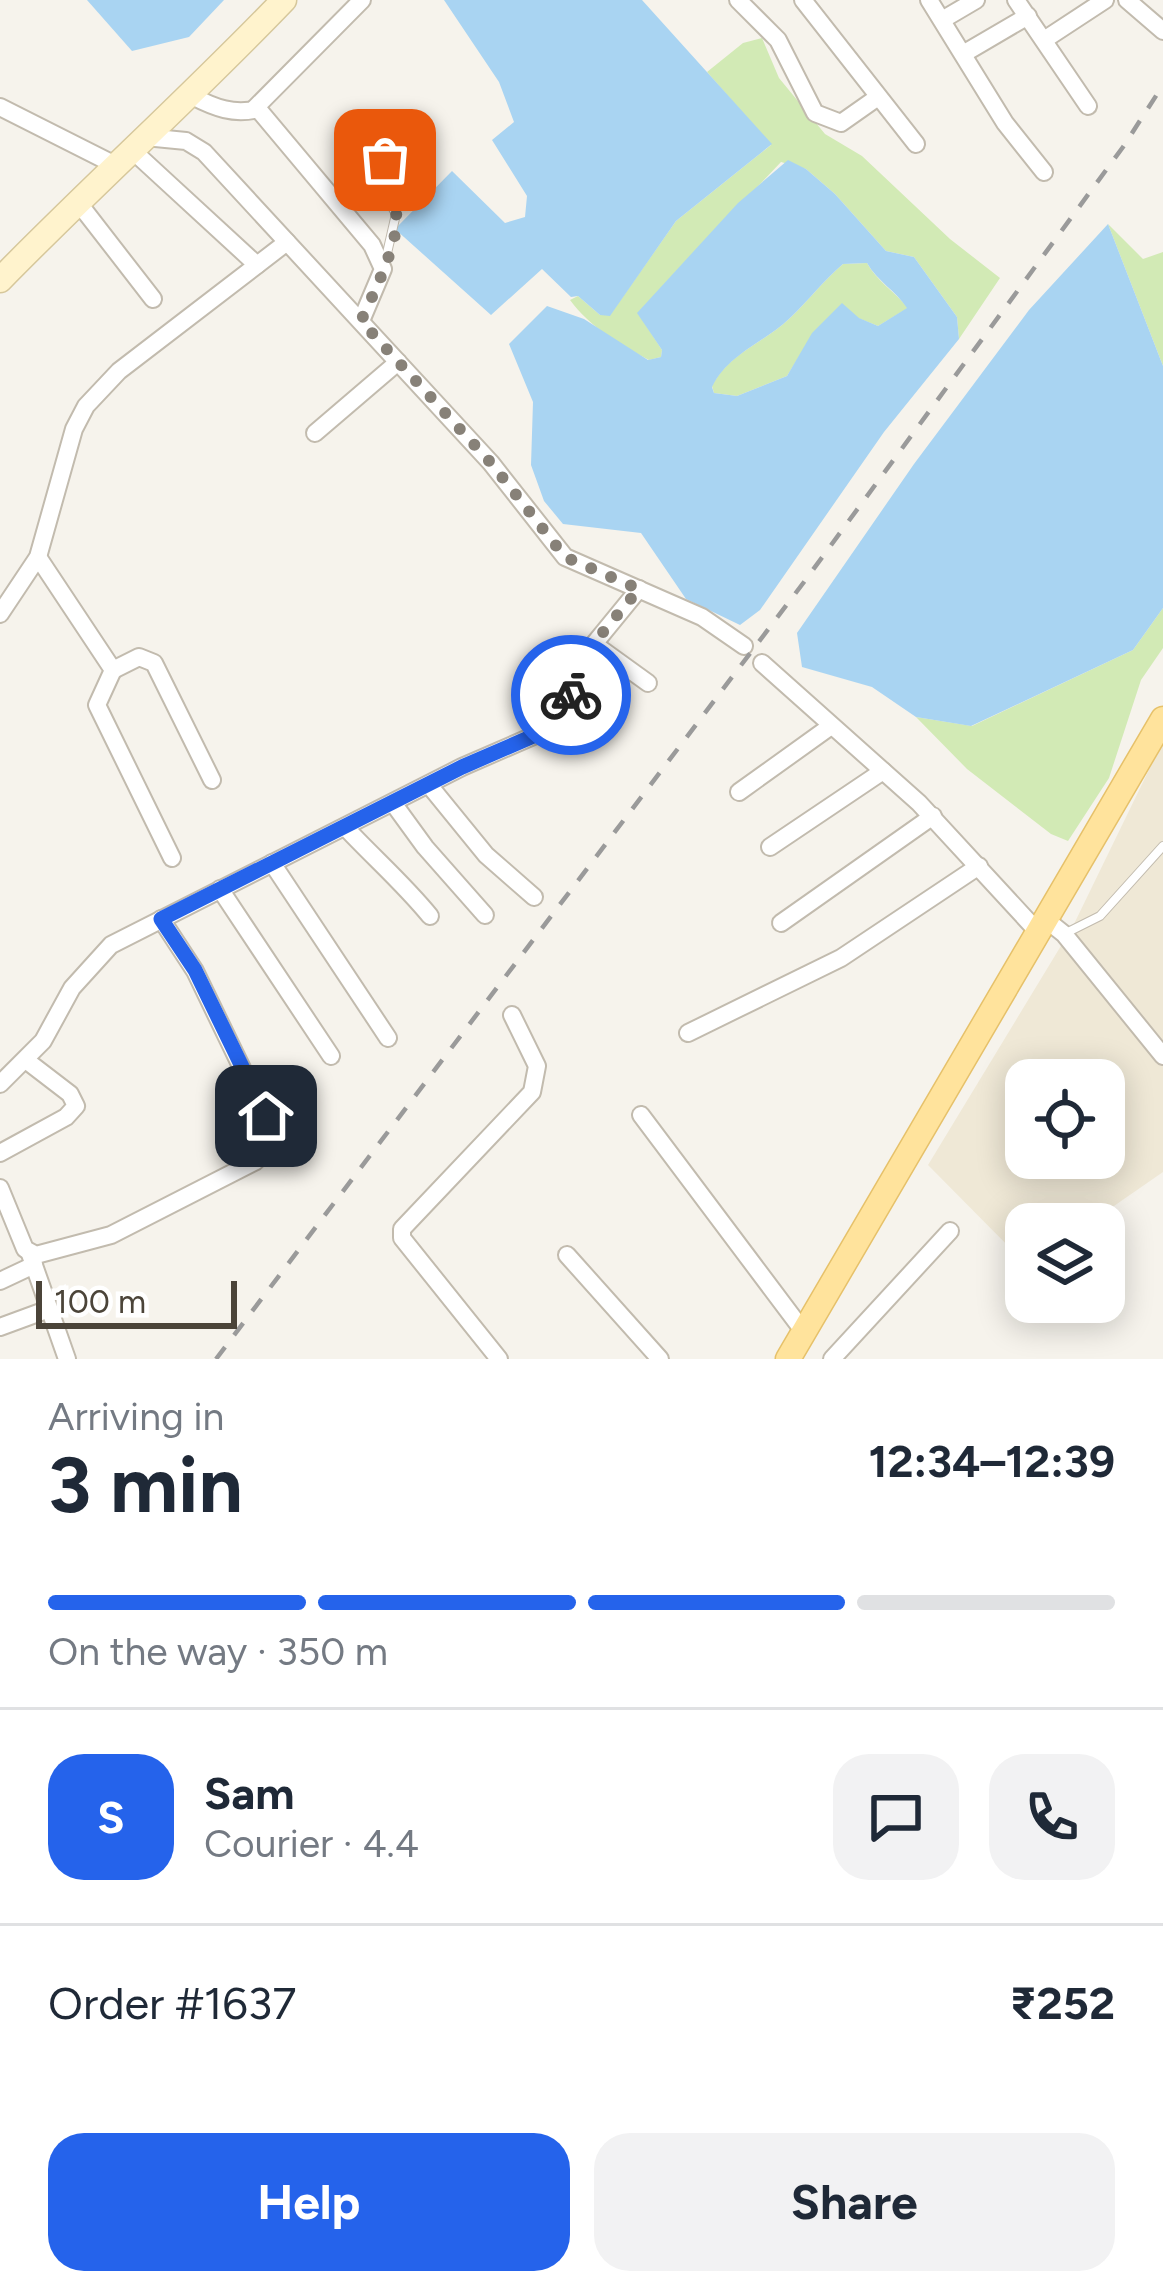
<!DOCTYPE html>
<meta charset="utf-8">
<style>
body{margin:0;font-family:Figtree,sans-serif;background:#f2f2f3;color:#1f2937;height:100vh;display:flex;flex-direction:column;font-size:45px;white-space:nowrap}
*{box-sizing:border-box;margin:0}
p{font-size:39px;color:#747a83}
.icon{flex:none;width:66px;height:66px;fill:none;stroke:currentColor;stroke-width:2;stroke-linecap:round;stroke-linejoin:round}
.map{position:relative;height:1359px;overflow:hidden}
.details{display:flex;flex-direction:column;background:#fff;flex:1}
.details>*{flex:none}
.tools{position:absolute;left:1005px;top:1059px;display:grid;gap:24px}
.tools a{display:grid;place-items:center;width:120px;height:120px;border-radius:24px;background:#fff;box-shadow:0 6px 30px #0003;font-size:60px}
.scale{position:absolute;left:36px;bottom:30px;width:201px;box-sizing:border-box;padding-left:12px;border:6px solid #4b4439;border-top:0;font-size:33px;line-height:42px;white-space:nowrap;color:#4b4439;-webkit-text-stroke:9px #fff;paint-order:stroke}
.pin{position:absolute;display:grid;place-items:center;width:102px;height:102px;color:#fff;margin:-51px;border-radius:24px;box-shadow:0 6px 18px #0006}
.courier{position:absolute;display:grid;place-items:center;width:120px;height:120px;margin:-60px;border:9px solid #2563eb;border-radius:50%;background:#fff;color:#222;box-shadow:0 3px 15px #0007}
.headline em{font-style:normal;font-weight:700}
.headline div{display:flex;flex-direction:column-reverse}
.headline{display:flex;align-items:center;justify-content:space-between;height:204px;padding:0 48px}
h1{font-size:78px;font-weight:700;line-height:90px}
.bar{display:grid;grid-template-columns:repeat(4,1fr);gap:18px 12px;align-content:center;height:144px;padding:0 48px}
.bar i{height:15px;border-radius:9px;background:#e0e1e3}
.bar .on{background:#2563eb}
.bar p{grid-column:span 4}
.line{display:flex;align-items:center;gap:30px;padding:0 48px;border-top:3px solid #e0e1e3}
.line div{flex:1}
.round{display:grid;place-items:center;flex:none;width:126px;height:126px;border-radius:36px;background:#f2f2f3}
.cta{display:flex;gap:24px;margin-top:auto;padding:24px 48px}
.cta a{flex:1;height:138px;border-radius:36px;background:#2563eb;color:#fff;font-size:48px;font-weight:700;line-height:138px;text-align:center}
.cta a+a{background:#f2f2f3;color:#1f2937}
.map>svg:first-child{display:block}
</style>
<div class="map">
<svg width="1163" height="1359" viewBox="0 0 1163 1359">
<rect width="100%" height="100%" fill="#f6f3ec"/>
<path fill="#efe8d6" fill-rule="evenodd" d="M1163,741V1172L1088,1224H1026V1264L928,1165L1073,926ZM1026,1080H1104V1158H1026Z"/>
<g fill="#d2eab5">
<path d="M762,38L779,78L825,134L862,156L950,239L1000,278L959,339L957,317L914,257L886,251L835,194L806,169L781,162L638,313L662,350L661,357L649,360C619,344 590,327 570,300L578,296L600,315H610L676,221L771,145L707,72L743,43Z"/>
<path d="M1108,224L1143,259L1163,252V366Z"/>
<path d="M867,263C877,281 894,291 908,308L878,326L858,318L800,355L787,376L737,396L714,393L712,386C729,353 764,343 790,318C808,301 823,281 843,264Z"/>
<path d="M1163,608V648L1141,680L1109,778L1068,841L1051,834L967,769L916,717L972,726L1133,650Z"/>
</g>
<g fill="#a9d4f2" fill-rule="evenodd">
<path d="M87,0H224L189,37L132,51Z"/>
<path d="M444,0H642L772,144L676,221L610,316L600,315L578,296L571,297L542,269L491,315L395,229L452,171L505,223L525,217L527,196L492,140L514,122L499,82Z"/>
<path d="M788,160L806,169L835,194L886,251L914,257L957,317L959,339L884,432L760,610L740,625L686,599L641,533L563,524L544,501L531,465L533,402L509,344L547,306L584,319L648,360L661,357L662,350L637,313L738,203ZM867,263C878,282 895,290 907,308L878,326L859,318L842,303L812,333L787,376L737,396L714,393L712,387C729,353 764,343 790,318C808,301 823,281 843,264Z"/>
<path d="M1108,224L1163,366V608L1133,650L971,726L916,717L872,687L802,667L797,633L914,464L1029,310Z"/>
</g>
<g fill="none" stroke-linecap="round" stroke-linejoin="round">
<g stroke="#c2bbae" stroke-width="10">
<g id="lane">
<path d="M385,262L396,214L373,172L385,160L414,167"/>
<path d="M1064,934L1100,916L1163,846"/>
</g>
</g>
<g stroke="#c2bbae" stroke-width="20">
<g id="street">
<path d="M738,0L778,40L815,113L841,123L878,97"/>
<path d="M803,0L916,144"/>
<path d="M929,0L1005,123L1044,172"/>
<path d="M1016,0L1088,106"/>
<path d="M1127,0L1163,31"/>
<path d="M942,20L976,0"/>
<path d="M1044,40L1105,0"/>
<path d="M963,54L1028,16"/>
<path d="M192,96C215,108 234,115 258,109L372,245L383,269L361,321"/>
<path d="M0,107L115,165"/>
<path d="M255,108L362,0"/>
<path d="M145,137L186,141L204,152L491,463L565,557L702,617L744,646"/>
<path d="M132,150L257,265"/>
<path d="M77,201L153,299"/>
<path d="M315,433L398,362"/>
<path d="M38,557L113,670L97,705L172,858"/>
<path d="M0,614L38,557L74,429L86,406L119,371L287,242"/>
<path d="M594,644L648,683"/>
<path d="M762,663L919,803L1038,932"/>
<path d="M113,670L139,657L154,663L212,780"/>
<path d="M429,785L486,855L534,897"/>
<path d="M739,792L831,726"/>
<path d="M393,803L425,847L485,915"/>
<path d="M346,828C374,858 404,884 430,916"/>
<path d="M770,847L883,771"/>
<path d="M272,863L388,1038"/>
<path d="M220,889L331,1056"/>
<path d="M161,919L195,971L280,1147"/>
<path d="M781,923L933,816"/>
<path d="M1042,925L1054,926L1064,934L1163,1056"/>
<path d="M688,1033L841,958L979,866"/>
<path d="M0,1084L43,1041L72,988L111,945L462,767L547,730L564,711L594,644L639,589"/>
<path d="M641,1115L804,1332"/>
<path d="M0,1153L66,1117L76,1106L70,1094L27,1061"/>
<path d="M0,1188L25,1249L36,1255L111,1235L256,1161"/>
<path d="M30,1254L67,1359"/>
<path d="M567,1255L660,1359"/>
<path d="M0,1281L34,1265"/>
<path d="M0,1327L49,1309"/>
<path d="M499,1359L402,1238V1229L532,1092L537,1066L512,1015"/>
<path d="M832,1359L950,1231"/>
</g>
</g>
<g stroke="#d6c79b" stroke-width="27">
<path id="secondary" d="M0,280C93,185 192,96 284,0"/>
</g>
<g stroke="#e6c16a" stroke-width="27">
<path id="primary" d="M788,1359L1163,719"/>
</g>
<use href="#lane" stroke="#fff" stroke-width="8"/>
<use href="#street" stroke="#fff" stroke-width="16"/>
<use href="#secondary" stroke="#fff3cd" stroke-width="24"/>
<use href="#primary" stroke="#ffe39c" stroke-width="24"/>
<path stroke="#9a9a9a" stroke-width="4.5" stroke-dasharray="15 15" stroke-linecap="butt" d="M216,1359L804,582L1123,147L1163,85"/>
</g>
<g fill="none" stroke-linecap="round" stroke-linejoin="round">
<path stroke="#878178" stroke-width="12" stroke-dasharray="0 21.6" d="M385,160L374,172C380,185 393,198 396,213C401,240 372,296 361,321L491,463L565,557L639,589L593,644L571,695"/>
<path stroke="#2563eb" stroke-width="15" d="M266,1116L195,970L161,919L462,767L547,730L564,711L571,695"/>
</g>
</svg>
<div class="tools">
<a><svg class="icon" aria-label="locate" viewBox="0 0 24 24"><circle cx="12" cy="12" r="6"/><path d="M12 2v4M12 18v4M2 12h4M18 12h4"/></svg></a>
<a><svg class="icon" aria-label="layers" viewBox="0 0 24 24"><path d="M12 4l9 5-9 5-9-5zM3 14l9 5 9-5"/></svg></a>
</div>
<div class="scale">100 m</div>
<div class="pin" style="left:385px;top:160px;background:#ea580c"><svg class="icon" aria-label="bag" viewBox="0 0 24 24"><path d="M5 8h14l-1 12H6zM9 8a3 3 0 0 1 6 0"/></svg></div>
<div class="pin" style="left:266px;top:1116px;background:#1f2937"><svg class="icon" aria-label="home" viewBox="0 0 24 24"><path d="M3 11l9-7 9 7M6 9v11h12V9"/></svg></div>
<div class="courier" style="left:571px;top:695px"><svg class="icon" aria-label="bike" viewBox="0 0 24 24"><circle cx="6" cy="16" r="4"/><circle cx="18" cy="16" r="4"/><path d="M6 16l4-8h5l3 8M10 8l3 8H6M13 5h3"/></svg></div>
</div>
<section class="details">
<div class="headline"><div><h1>3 min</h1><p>Arriving in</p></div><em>12:34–12:39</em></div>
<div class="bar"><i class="on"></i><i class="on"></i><i class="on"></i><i></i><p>On the way · 350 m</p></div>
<div class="line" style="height:216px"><b class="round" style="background:#2563eb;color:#fff">S</b><div><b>Sam</b><p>Courier · 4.4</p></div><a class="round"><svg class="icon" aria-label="chat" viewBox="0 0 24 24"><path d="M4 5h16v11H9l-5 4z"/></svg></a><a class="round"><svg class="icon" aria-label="phone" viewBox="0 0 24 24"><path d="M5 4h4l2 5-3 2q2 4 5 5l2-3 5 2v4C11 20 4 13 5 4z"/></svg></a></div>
<div class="line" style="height:156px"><div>Order #1637</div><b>₹252</b></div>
<div class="cta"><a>Help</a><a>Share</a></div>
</section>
